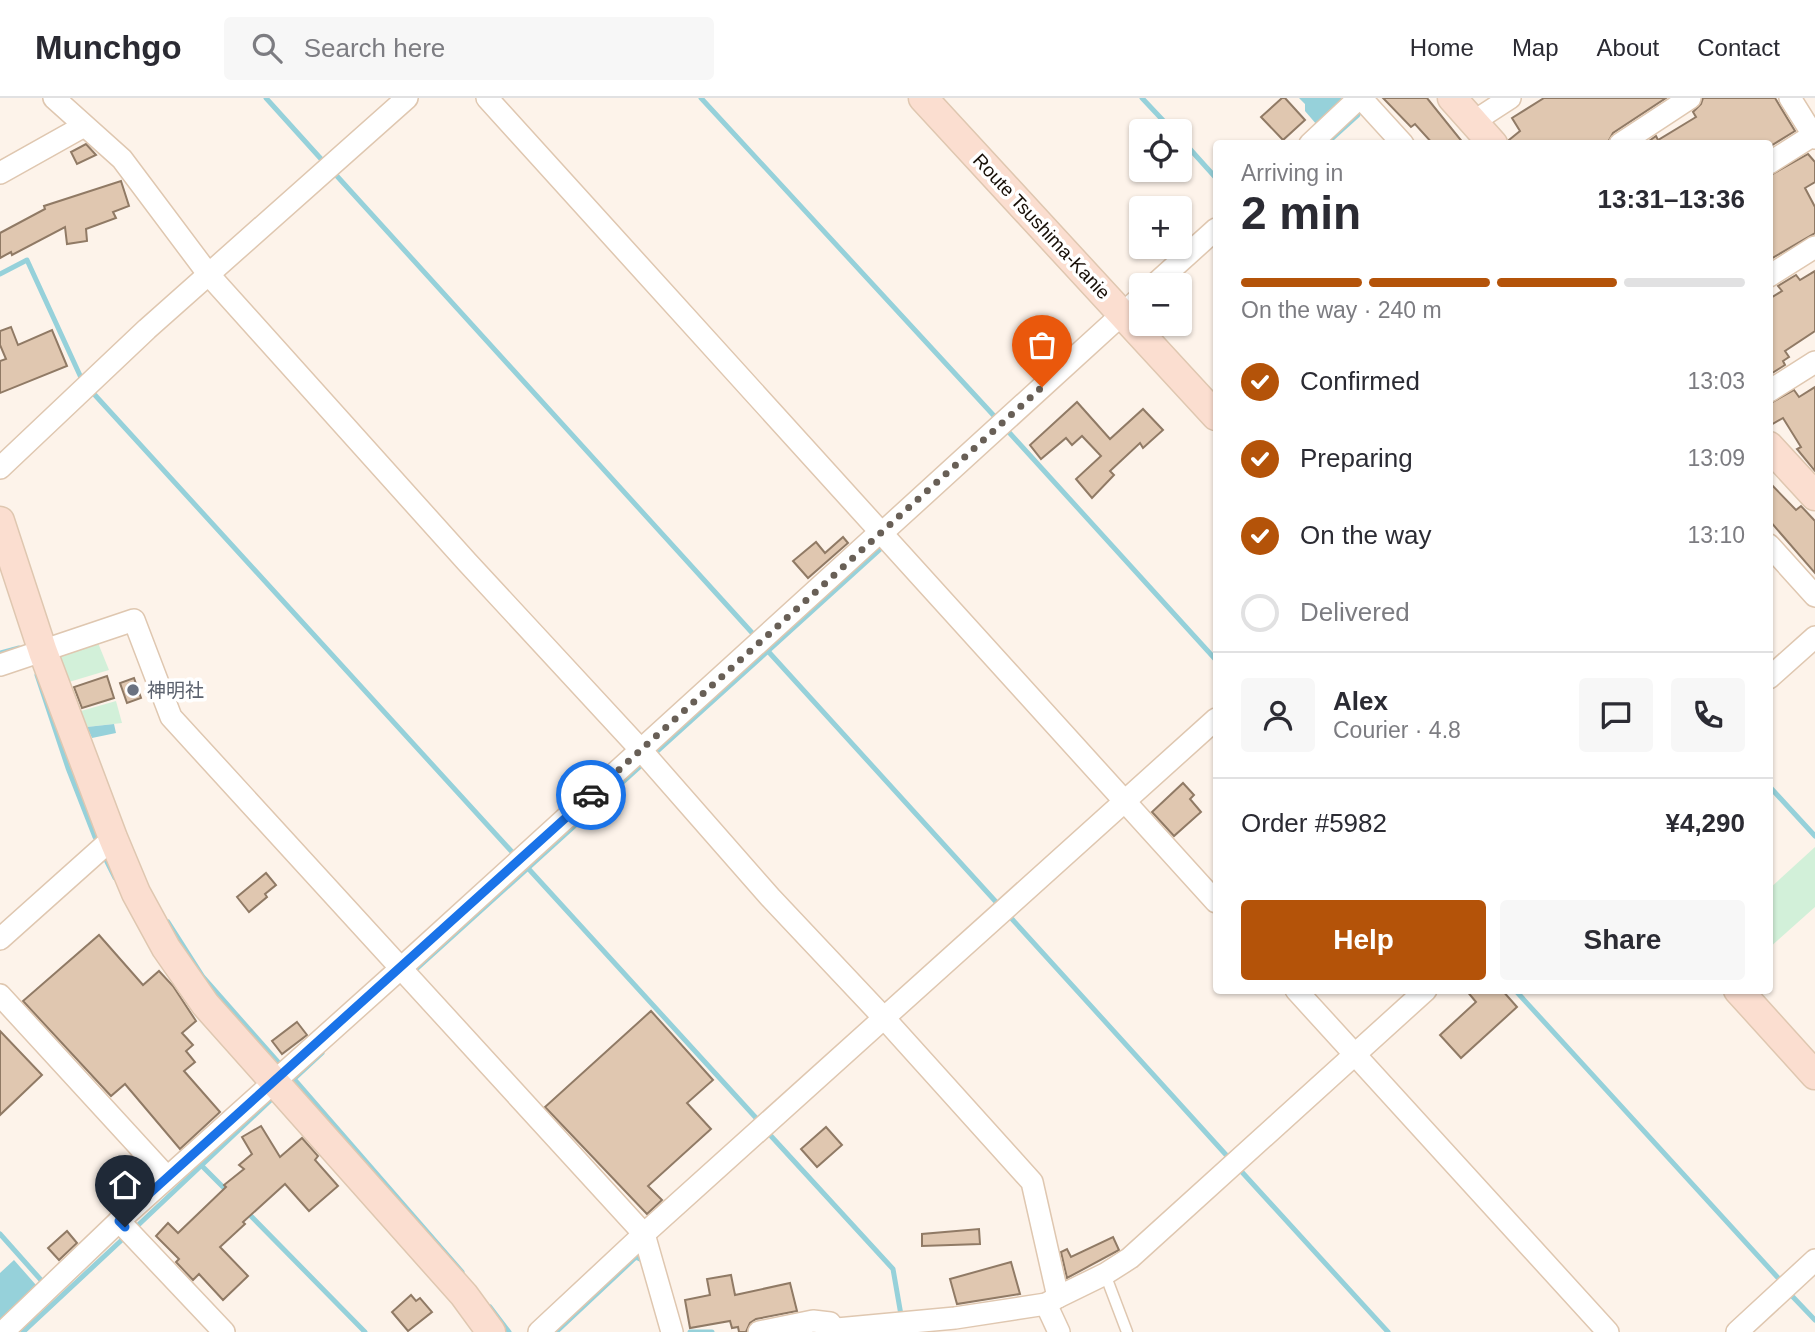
<!DOCTYPE html>
<meta charset="utf-8">
<style>
body{margin:0;font-family:Helvetica,"Noto Sans JP",sans-serif;background:#f7f7f7;color:#2b2b33;height:100vh;display:flex;flex-direction:column;font-size:26px;white-space:nowrap}
*{box-sizing:border-box;margin:0}
p{font-size:23px;color:#7c7c81}
.icon{flex:none;width:38px;height:38px;fill:none;stroke:currentColor;stroke-width:2;stroke-linecap:round;stroke-linejoin:round}
.map{position:relative;flex:1;overflow:hidden}
.drawer{position:absolute;left:1213px;top:42px;width:560px;height:854px;display:flex;flex-direction:column;background:#fff;border-radius:7px;box-shadow:0 2px 5px #0004}
.drawer>*{flex:none}
.buttons{position:absolute;left:1129px;top:21px;display:grid;gap:14px}
.buttons a{display:grid;place-items:center;width:63px;height:63px;border-radius:7px;background:#fff;box-shadow:0 2px 5px #0004;font-size:35px}
.pin{position:absolute;display:grid;place-items:center;width:60px;height:60px;color:#fff;margin:-72px -30px;border-radius:50% 50% 50% 0;rotate:-45deg;box-shadow:0 0 7px #0007}
.pin .icon{rotate:45deg}
.courier{position:absolute;display:grid;place-items:center;width:70px;height:70px;margin:-35px;border:5px solid #1a73e8;border-radius:50%;background:#fff;color:#222;box-shadow:0 2px 9px #0007}
.headline em{font-style:normal;font-weight:700}
.headline div{display:flex;flex-direction:column-reverse}
.headline{display:flex;align-items:center;justify-content:space-between;height:119px;padding:0 28px}
h1{font-size:46px;font-weight:700;line-height:52px}
.bar{display:grid;grid-template-columns:repeat(4,1fr);gap:10px 7px;align-content:center;height:84px;padding:0 28px}
.bar i{height:9px;border-radius:5px;background:#e1e1e2}
.bar .current{background:#b45309}
.bar p{grid-column:span 4}
.line{display:flex;align-items:center;gap:18px;padding:0 28px;border-top:2px solid #e1e1e2}
.line div{flex:1}
.round{display:grid;place-items:center;flex:none;width:74px;height:74px;border-radius:7px;background:#f7f7f7}
ol{padding:0 28px;list-style:none}
li{display:flex;align-items:center;gap:21px;height:77px}
li p{margin-inline-start:auto}
li .icon{padding:7px;border-radius:50%;background:#b45309;color:#fff;stroke-width:4}
li:last-child{color:#7c7c81}
li i{width:38px;height:38px;border:4px solid #e1e1e2;border-radius:50%}
.primary-button{display:flex;gap:14px;margin-top:auto;padding:14px 28px}
.primary-button a{flex:1;height:80px;border-radius:7px;background:#b45309;color:#fff;font-size:28px;font-weight:700;line-height:80px;text-align:center}
.primary-button a+a{background:#f7f7f7;color:#2b2b33}
header{display:flex;align-items:center;gap:42px;box-sizing:border-box;height:98px;padding:0 35px;background:#fff;border-bottom:2px solid #e1e1e2}
header strong{font-size:33px}
nav{display:flex;gap:38px;margin-inline-start:auto;font-size:24px}
.search{width:490px;height:63px;background:#f7f7f7;display:flex;align-items:center;gap:18px;box-sizing:border-box;padding:0 24px;border-radius:7px;color:#7c7c81;font-size:26px}
.map>svg:first-child{display:block}
</style>
<header>
<strong>Munchgo</strong>
<div class="search"><svg class="icon" aria-label="search" viewBox="0 0 24 24"><circle cx="10" cy="10" r="6"/><path d="M15 15l6 6"/></svg>Search here</div>
<nav><a>Home</a><a>Map</a><a>About</a><a>Contact</a></nav>
</header>
<div class="map">
<svg width="1815" height="1234" viewBox="0 0 1815 1234">
<rect width="100%" height="100%" fill="#fdf3ea"/>
<g fill="#d2f0d9">
<path d="M98,545L109,572L69,584L60,558Z"/>
<path d="M116,603L122,625L87,629L81,613Z"/>
<path d="M1815,749V809L1769,850V791Z"/>
</g>
<g fill="#96d1da">
<path d="M1299,0H1341L1343,3L1317,27L1305,13V6Z"/>
<path d="M114,626L116,635L92,640L87,629Z"/>
<path d="M14,1162L36,1187L0,1222V1175Z"/>
</g>
<g fill="none" stroke-linecap="round" stroke-linejoin="round">
<g stroke="#96d1da" stroke-width="5">
<path d="M266,0L322,62"/>
<path d="M701,0L996,320"/>
<path d="M1142,0L1173,33"/>
<path d="M1180,40L1216,80"/>
<path d="M1326,46L1358,17"/>
<path d="M336,77L755,538"/>
<path d="M0,176L27,162L83,284"/>
<path d="M94,296L513,755"/>
<path d="M1006,331L1216,562"/>
<path d="M766,551L997,805"/>
<path d="M0,555L19,550"/>
<path d="M37,577L68,670L95,739"/>
<path d="M652,658L886,446"/>
<path d="M1769,688L1815,738"/>
<path d="M105,760L115,780"/>
<path d="M526,768L757,1021"/>
<path d="M1012,821L1228,1059"/>
<path d="M168,824L203,879L278,964"/>
<path d="M413,874L645,664"/>
<path d="M1515,892L1780,1182"/>
<path d="M322,955L294,981L462,1174"/>
<path d="M771,1038L893,1171L901,1217"/>
<path d="M201,1067L228,1094"/>
<path d="M1241,1073L1388,1234"/>
<path d="M247,1114L365,1234"/>
<path d="M133,1132L275,998"/>
<path d="M0,1136L41,1182"/>
<path d="M1793,1199L1815,1222"/>
<path d="M490,1209L509,1234"/>
<path d="M23,1234L126,1138"/>
<path d="M556,1234L636,1159L646,1164"/>
<path d="M690,1234H712"/>
</g>
</g>
<g fill="#e0c7b0" stroke="#907a65" stroke-width="2">
<path d="M1282,0H1285L1305,22L1283,42L1261,19Z"/>
<path d="M1383,0H1427L1464,46H1433L1415,26L1411,29Z"/>
<path d="M1544,0H1666L1613,35L1607,46H1509V42L1520,33L1512,20Z"/>
<path d="M1703,0H1775L1795,33L1769,49V46H1645L1656,38L1658,42L1696,19L1693,14L1701,6Z"/>
<path d="M86,46L96,57L77,66L71,54Z"/>
<path d="M1808,56L1815,64V84L1805,90L1815,109V135L1769,162V78Z"/>
<path d="M121,83L129,108L113,114L116,120L86,131L87,143L67,146L65,129L12,157L11,154L0,160V135L45,111L44,108Z"/>
<path d="M1815,173V233L1785,253L1789,259L1783,263L1785,267L1769,277V201L1782,193L1778,188L1796,177L1800,182Z"/>
<path d="M11,229L18,247L52,232L67,268L0,295V263L6,261L0,247V233Z"/>
<path d="M1815,289V373L1797,351L1801,349L1783,320L1769,328V306L1794,292L1799,299Z"/>
<path d="M1077,304L1110,341L1143,311L1163,332L1143,350L1140,345L1110,373L1114,377L1092,400L1076,381L1101,358L1082,338L1072,347L1066,340L1041,361L1030,347Z"/>
<path d="M1769,384L1796,412L1801,408L1815,423V475L1769,422Z"/>
<path d="M843,439L848,445L808,480L793,463L816,444L825,455Z"/>
<path d="M107,578L114,600L82,610L74,589Z"/>
<path d="M134,580L141,600L127,605L120,585Z"/>
<path d="M1183,685L1194,697L1190,701L1201,714L1174,738L1152,714Z"/>
<path d="M266,775L276,787L265,796L267,799L249,814L237,799Z"/>
<path d="M99,837L143,887L159,873L173,888L196,923L182,935L193,947L186,953L195,964L184,973L220,1014L180,1051L125,986L111,998L23,903Z"/>
<path d="M1466,892H1502L1517,909L1461,960L1440,937L1476,904Z"/>
<path d="M651,913L713,982L687,1005L711,1031L648,1088L662,1102L647,1116L545,1009Z"/>
<path d="M297,924L307,937L282,956L272,943Z"/>
<path d="M0,933L42,977L0,1017Z"/>
<path d="M261,1028L280,1059L302,1040L318,1058L315,1062L338,1088L309,1113L285,1086L243,1124L245,1126L220,1149L248,1178L223,1202L199,1176L193,1182L176,1164L179,1161L156,1138L168,1125L178,1135L226,1089L224,1087L244,1071L239,1067L252,1056L242,1039Z"/>
<path d="M826,1029L842,1047L817,1069L801,1051Z"/>
<path d="M979,1131L980,1146L922,1148V1136Z"/>
<path d="M67,1133L77,1145L59,1162L48,1150Z"/>
<path d="M1113,1139L1119,1152L1067,1180L1061,1154L1067,1151L1071,1159Z"/>
<path d="M1011,1164L1020,1196L957,1206L950,1181Z"/>
<path d="M731,1177L735,1197L790,1185L797,1213L756,1221L750,1225L746,1234H739L738,1229L732,1230L730,1223L690,1230L685,1202L710,1197L707,1181Z"/>
<path d="M411,1197L416,1203L420,1200L432,1214L408,1233L392,1214Z"/>
</g>
<g fill="none" stroke-linecap="round" stroke-linejoin="round">
<g stroke="#dfc7b0" stroke-width="13">
<path id="lane" d="M1105,1176L1127,1234"/>
</g>
<g stroke="#dfc7b0" stroke-width="24">
<g id="street">
<path d="M54,0L122,61L209,177L467,464L641,652L770,799L885,921L1032,1084L1058,1199L1046,1206L955,1220L837,1231"/>
<path d="M487,0L1216,804"/>
<path d="M1361,0L1403,46"/>
<path d="M1790,0L1815,40"/>
<path d="M1473,24L1510,0"/>
<path d="M1310,46L1359,0"/>
<path d="M1620,46L1690,0"/>
<path d="M1769,65L1815,36"/>
<path d="M0,75L84,28"/>
<path d="M1769,178L1815,149"/>
<path d="M1154,187L1216,131"/>
<path d="M1769,293L1815,264"/>
<path d="M0,370L147,231L407,0"/>
<path d="M882,435L1141,199"/>
<path d="M1769,447L1815,498"/>
<path d="M0,567L134,522L171,619L644,1136L672,1234"/>
<path d="M1769,580L1815,539"/>
<path d="M0,841L113,740"/>
<path d="M1296,892L1608,1234"/>
<path d="M0,897L167,1079"/>
<path d="M119,1123L224,1234"/>
<path d="M1058,1199L1105,1176L1130,1160L1426,892"/>
<path d="M1046,1206L1059,1234"/>
<path d="M3,1234L119,1123L400,871L880,434"/>
<path d="M539,1234L644,1136L1216,621"/>
<path d="M759,1234L813,1223L830,1225L837,1234"/>
<path d="M1737,1234L1815,1162"/>
</g>
</g>
<g stroke="#dfc7b0" stroke-width="31">
<g id="secondary">
<path d="M923,0L1216,318"/>
<path d="M1452,0L1493,46"/>
<path d="M1769,348L1815,398"/>
<path d="M0,423L43,554L113,740L136,795L166,850L205,906L464,1197L491,1234"/>
<path d="M1738,892L1815,977"/>
</g>
</g>
<use href="#lane" stroke="#fff" stroke-width="10"/>
<use href="#street" stroke="#fff" stroke-width="21"/>
<use href="#secondary" stroke="#fbded0" stroke-width="28"/>
</g>
<g fill="none" stroke-linecap="round" stroke-linejoin="round">
<path stroke="#685f56" stroke-width="7" stroke-dasharray="0 12.6" d="M591,697L1042,289"/>
<path stroke="#1a73e8" stroke-width="9" d="M125,1129L119,1123L591,697"/>
</g>
<circle fill="#6b7280" stroke="#fff" stroke-width="2.5" cx="133" cy="592" r="7"/>
<g text-anchor="middle" stroke-width="7" stroke-linejoin="round" paint-order="stroke">
<g font-size="19" fill="#170f07" stroke="#fff">
<text transform="translate(1042 128) rotate(47)" y="7">Route Tsushima-Kanie</text>
</g>
<g font-size="19" fill="#5b616d" stroke="#fff" text-anchor="start">
<text x="147" y="599">神明社</text>
</g>
</g>
</svg>
<div class="buttons">
<a><svg class="icon" aria-label="locate" viewBox="0 0 24 24"><circle cx="12" cy="12" r="6"/><path d="M12 2v4M12 18v4M2 12h4M18 12h4"/></svg></a>
<a>+</a>
<a>−</a>
</div>
<div class="pin" style="left:1042px;top:289px;background:#ea580c"><svg class="icon" aria-label="bag" viewBox="0 0 24 24"><path d="M5 8h14l-1 12H6zM9 8a3 3 0 0 1 6 0"/></svg></div>
<div class="pin" style="left:125px;top:1129px;background:#1f2937"><svg class="icon" aria-label="home" viewBox="0 0 24 24"><path d="M3 11l9-7 9 7M6 9v11h12V9"/></svg></div>
<div class="courier" style="left:591px;top:697px"><svg class="icon" aria-label="car" viewBox="0 0 24 24"><path d="M5 17H2v-5l4-1 3-4h7l3 4 3 1v5h-3M9 17h6M6 11h13"/><circle cx="7" cy="17" r="2"/><circle cx="17" cy="17" r="2"/></svg></div>
<section class="drawer">
<div class="headline"><div><h1>2 min</h1><p>Arriving in</p></div><em>13:31–13:36</em></div>
<div class="bar"><i class="current"></i><i class="current"></i><i class="current"></i><i></i><p>On the way · 240 m</p></div>
<ol>
<li><svg class="icon" aria-label="check" viewBox="0 0 24 24"><path d="M5 12l5 5 9-10"/></svg>Confirmed<p>13:03</p></li>
<li><svg class="icon" aria-label="check" viewBox="0 0 24 24"><path d="M5 12l5 5 9-10"/></svg>Preparing<p>13:09</p></li>
<li><svg class="icon" aria-label="check" viewBox="0 0 24 24"><path d="M5 12l5 5 9-10"/></svg>On the way<p>13:10</p></li>
<li><i></i>Delivered</li>
</ol>
<div class="line" style="height:126px"><a class="round"><svg class="icon" aria-label="person" viewBox="0 0 24 24"><circle cx="12" cy="8" r="4"/><path d="M4 21q1-7 8-7t8 7"/></svg></a><div><b>Alex</b><p>Courier · 4.8</p></div><a class="round"><svg class="icon" aria-label="chat" viewBox="0 0 24 24"><path d="M4 5h16v11H9l-5 4z"/></svg></a><a class="round"><svg class="icon" aria-label="phone" viewBox="0 0 24 24"><path d="M5 4h4l2 5-3 2q2 4 5 5l2-3 5 2v4C11 20 4 13 5 4z"/></svg></a></div>
<div class="line" style="height:91px"><div>Order #5982</div><b>¥4,290</b></div>
<div class="primary-button"><a>Help</a><a>Share</a></div>
</section>
</div>
